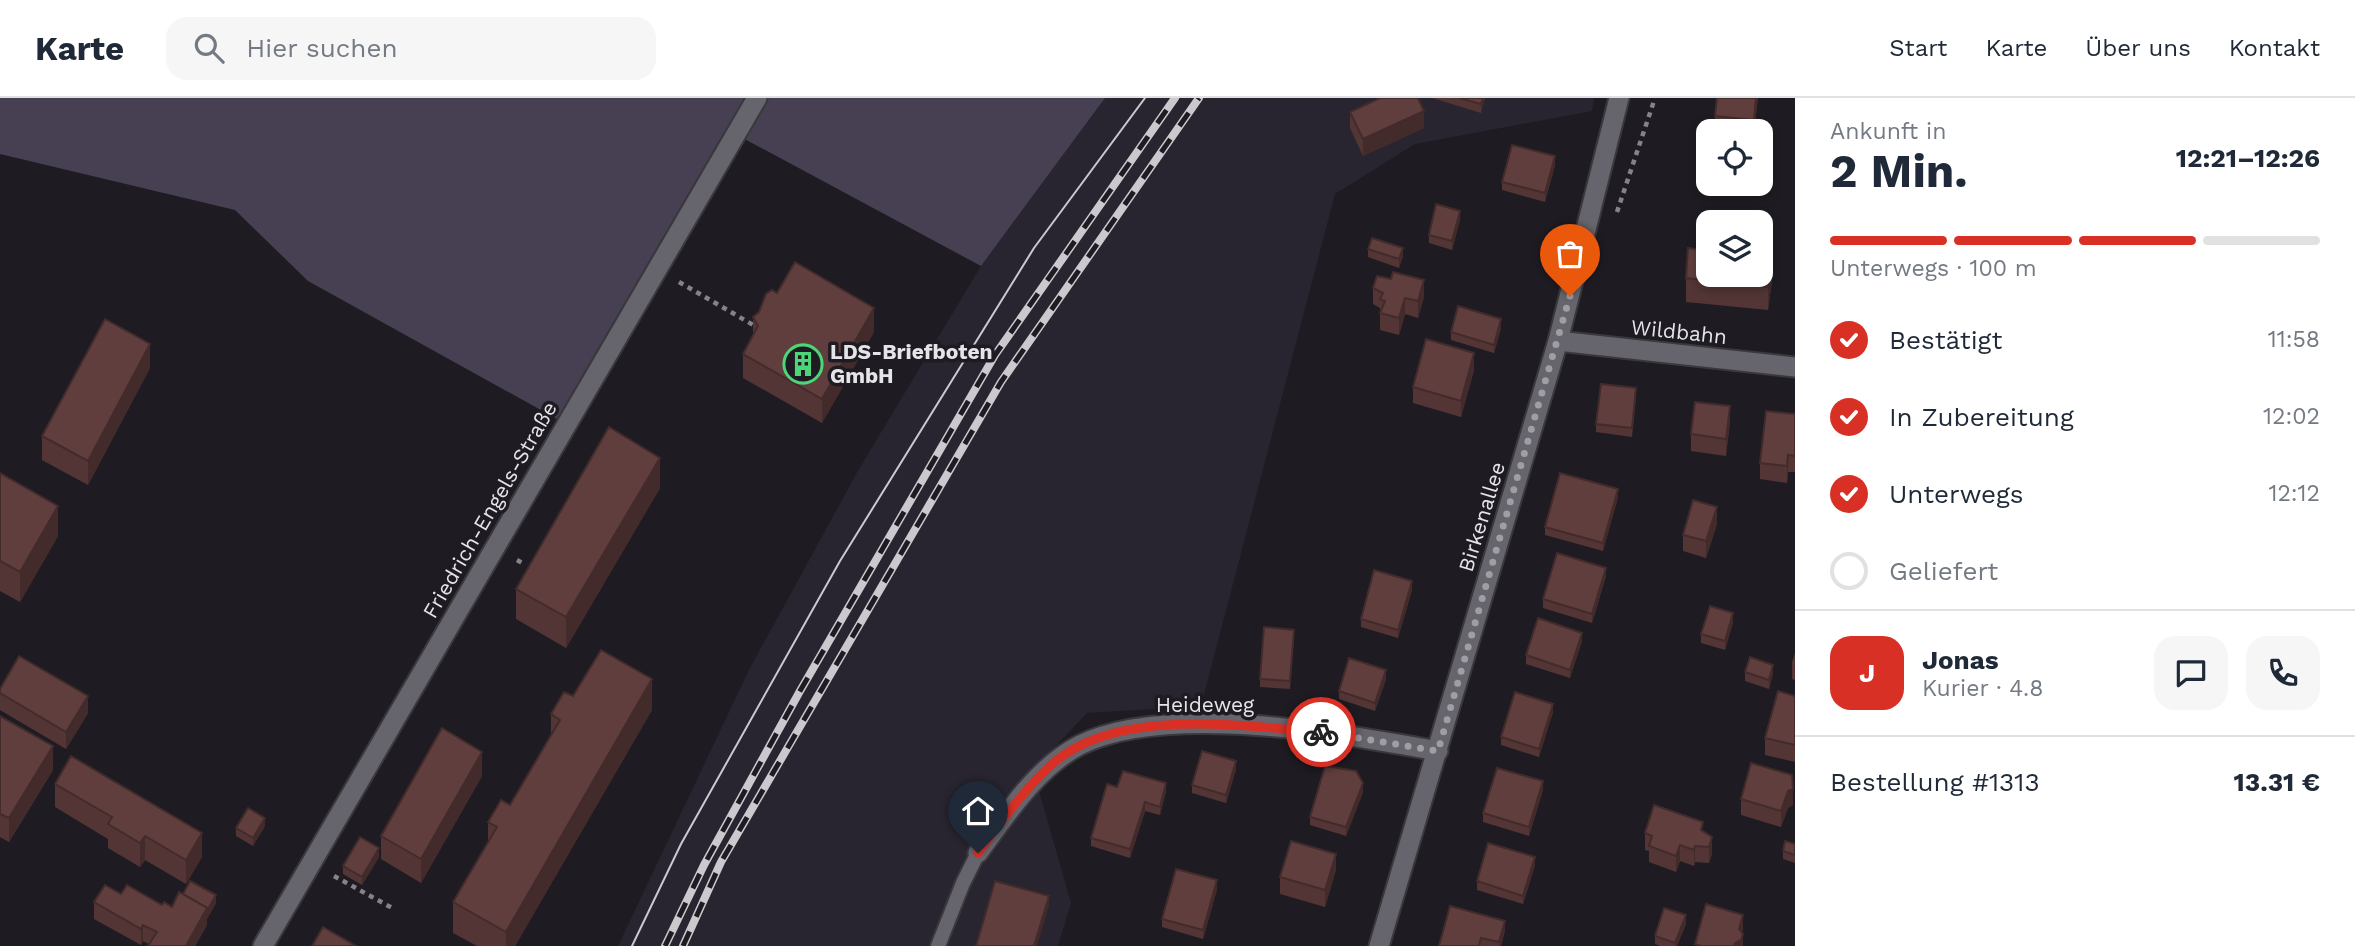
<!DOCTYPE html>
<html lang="de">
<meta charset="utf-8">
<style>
body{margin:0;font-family:"Work Sans",sans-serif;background:#f6f6f7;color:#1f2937;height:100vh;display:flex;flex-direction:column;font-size:26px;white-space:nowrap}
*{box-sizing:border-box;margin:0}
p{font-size:23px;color:#747a83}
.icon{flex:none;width:38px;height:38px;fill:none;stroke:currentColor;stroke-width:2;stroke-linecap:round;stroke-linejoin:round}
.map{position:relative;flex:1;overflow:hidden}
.side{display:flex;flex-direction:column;background:#fff;width:560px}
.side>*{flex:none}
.tools{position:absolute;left:1696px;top:21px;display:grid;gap:14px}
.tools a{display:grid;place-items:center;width:77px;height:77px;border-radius:14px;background:#fff;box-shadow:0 4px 10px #0003;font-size:35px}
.pin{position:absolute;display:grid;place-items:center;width:60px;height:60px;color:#fff;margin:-72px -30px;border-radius:50% 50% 50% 0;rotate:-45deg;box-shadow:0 0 7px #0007}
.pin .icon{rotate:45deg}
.courier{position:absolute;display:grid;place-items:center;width:70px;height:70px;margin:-35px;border:5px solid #d93025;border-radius:50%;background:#fff;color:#222;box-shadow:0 2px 9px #0007}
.head em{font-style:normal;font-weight:700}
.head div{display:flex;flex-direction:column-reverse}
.head{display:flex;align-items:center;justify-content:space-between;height:119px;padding:0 35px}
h1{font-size:46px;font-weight:700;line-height:52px}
.bar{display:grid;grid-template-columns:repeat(4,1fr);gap:10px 7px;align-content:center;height:84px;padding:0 35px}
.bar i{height:9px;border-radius:5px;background:#e0e1e3}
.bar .current{background:#d93025}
.bar p{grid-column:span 4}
.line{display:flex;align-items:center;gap:18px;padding:0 35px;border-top:2px solid #e0e1e3}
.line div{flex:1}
.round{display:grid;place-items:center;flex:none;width:74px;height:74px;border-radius:21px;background:#f6f6f7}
ol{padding:0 35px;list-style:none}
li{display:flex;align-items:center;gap:21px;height:77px}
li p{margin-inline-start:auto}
li .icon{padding:7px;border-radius:50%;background:#d93025;color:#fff;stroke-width:4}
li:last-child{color:#747a83}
li i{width:38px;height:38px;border:4px solid #e0e1e3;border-radius:50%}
header{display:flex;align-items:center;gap:42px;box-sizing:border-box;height:98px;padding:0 35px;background:#fff;border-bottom:2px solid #e0e1e3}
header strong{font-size:33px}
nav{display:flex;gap:38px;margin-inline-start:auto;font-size:24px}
.search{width:490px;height:63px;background:#f6f6f7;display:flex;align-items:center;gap:18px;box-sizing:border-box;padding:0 24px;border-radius:21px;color:#747a83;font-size:26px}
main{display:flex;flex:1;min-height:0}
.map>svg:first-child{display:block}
</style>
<header>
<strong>Karte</strong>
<div class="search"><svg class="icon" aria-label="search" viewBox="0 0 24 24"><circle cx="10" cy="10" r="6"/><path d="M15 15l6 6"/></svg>Hier suchen</div>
<nav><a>Start</a><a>Karte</a><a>Über uns</a><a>Kontakt</a></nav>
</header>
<main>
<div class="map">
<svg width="1795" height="848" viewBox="0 0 1795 848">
<rect width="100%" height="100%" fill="#1e1c22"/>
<path fill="#282530" d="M1105,0H1594L1592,13L1415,46L1335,96L1201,608L1087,615L1033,672L1071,805L1058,848H618L749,572L859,371L981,168Z"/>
<path fill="#464052" d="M0,0H1105L981,168L726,31L557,321L308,183L235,112L0,56Z"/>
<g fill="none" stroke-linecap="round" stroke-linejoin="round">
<g stroke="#39383c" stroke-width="18">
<path id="service" d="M938,848L963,785L978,755"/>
</g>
<g stroke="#39383c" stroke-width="23">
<g id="minor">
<path d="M1558,243L1795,269"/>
<path d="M978,755C1006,717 1037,669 1080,647C1167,604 1344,636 1438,653"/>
<path d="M1379,848L1558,243L1619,0"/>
</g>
</g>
<g stroke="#39383c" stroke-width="23">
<path id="secondary" d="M263,848L757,0"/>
</g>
<g stroke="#848388" stroke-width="4.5" stroke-dasharray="5 5" stroke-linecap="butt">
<path d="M1617,114L1655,0"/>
<path d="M679,184L755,228"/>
<path d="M517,462L524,466"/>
<path d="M334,778L394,811"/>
</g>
<use href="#service" stroke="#66646c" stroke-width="14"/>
<use href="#minor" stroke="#66646c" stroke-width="19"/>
<use href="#secondary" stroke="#66646c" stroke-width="19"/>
<path stroke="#cbc9ce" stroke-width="2" d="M632,848L681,746L840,463L1034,150L1145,0"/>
<g stroke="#cbc9ce" stroke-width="8">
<g id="rail">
<path d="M665,848L704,767L800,593L995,257L1175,0"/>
<path d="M683,848L721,764L1001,284L1199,0"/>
</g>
</g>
<use href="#rail" stroke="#1e1c22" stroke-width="5" stroke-dasharray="16" stroke-linecap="butt"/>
</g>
<g fill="#533535">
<path d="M1432,0H1485L1481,15Z"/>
<path d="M1758,0L1754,33H1715V18Z"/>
<path d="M1350,14L1424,30L1363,58L1350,30Z"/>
<path d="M1555,67L1545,104L1502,92V84Z"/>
<path d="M1460,122L1452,152L1429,145V137Z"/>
<path d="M1368,151L1403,158L1399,170L1368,159Z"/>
<path d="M1686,180L1772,183L1768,212L1686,204Z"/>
<path d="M1373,190L1424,199L1418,220L1405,216L1399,237L1380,232V210L1373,206Z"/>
<path d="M777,195L874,234L822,325L743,280V256L753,238V219L759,214Z"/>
<path d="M1501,230L1494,255L1451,242V234Z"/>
<path d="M150,270L88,387L42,362V338Z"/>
<path d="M1474,272L1461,319L1413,305V289Z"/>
<path d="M1636,299L1632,339L1596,334V326Z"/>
<path d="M1795,316V374H1788L1787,385L1760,381V365Z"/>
<path d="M1730,324L1726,358L1691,353V336Z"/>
<path d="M0,375L58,438L20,504L0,493Z"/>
<path d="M660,390L566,550L516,521V491Z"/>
<path d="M1618,399L1603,453L1545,437V429Z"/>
<path d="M1717,426L1706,460L1683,453V437Z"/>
<path d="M1606,478L1592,525L1543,510V501Z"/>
<path d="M1412,492L1398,540L1361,529V521Z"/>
<path d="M1733,524L1725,552L1701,545V536Z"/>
<path d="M1294,540L1290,591L1260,589V581Z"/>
<path d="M1582,543L1570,580L1526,566V557Z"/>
<path d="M1795,555V582L1792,581V564Z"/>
<path d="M1745,574L1773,575L1769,591L1745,583Z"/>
<path d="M1386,581L1375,613L1339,601V593Z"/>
<path d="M0,591L88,615L66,651L0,612Z"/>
<path d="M573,598L652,612L515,848H477L453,835V804L488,745V724L510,707L551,637V616Z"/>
<path d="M1795,598V664L1765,657V640Z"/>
<path d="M1553,614L1539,659L1501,647V639Z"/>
<path d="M0,618L53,672L9,744L0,739Z"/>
<path d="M1236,671L1226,705L1192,695V687Z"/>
<path d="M482,678L421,785L381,761V738Z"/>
<path d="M55,686L202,759L186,786L145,762L140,769L108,750V741L55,709Z"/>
<path d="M1117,689L1166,693L1160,717L1145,713L1130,760L1091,748V740Z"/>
<path d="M1543,692L1529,738L1483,724V715Z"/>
<path d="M1363,694L1346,738L1310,727V719Z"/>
<path d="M1741,701L1793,707L1788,710L1781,729L1741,717Z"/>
<path d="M265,728L253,748L236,738V730Z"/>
<path d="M1703,733L1712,756L1709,765L1695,764L1694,768L1680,763L1676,774L1649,764V753L1645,752V735Z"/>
<path d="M1795,746V765L1783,761V753Z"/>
<path d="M379,759L362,787L343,776V768Z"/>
<path d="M1535,767L1523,806L1477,792V783Z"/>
<path d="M1336,772L1325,809L1280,796V779Z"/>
<path d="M1217,791L1203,841L1162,829V821Z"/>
<path d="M121,796L162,807L172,809L183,796L216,805L207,821V827L195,848H148L149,846L143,843L141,847L94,821V804Z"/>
<path d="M1686,826L1677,848H1660L1655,846V838Z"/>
<path d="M1505,832L1501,848H1439Z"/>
</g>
<g fill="#432b2b">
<path d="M1483,0H1485L1481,15V6Z"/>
<path d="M1756,0H1758L1754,33V22Z"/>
<path d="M1424,13V30L1363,58V41Z"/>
<path d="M1555,58V67L1545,104V95Z"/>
<path d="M1460,113V122L1452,152V143Z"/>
<path d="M1403,150V158L1399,170V161Z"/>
<path d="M1772,159V183L1768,212V189Z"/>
<path d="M1424,182V199L1418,220V203Z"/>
<path d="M1405,200V216L1399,237V220Z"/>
<path d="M874,210V234L822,325V301Z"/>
<path d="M1501,221V230L1494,255V247Z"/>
<path d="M150,246V270L88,387V363Z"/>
<path d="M1474,255V272L1461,319V303Z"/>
<path d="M1730,308V324L1726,358V341Z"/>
<path d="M1788,357V374L1787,385V368Z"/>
<path d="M660,360V390L566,550V519Z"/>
<path d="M1618,391V399L1603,453V445Z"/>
<path d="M58,408V438L20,504V474Z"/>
<path d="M1717,409V426L1706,460V443Z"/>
<path d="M1606,470V478L1592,525V516Z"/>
<path d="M1412,483V492L1398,540V532Z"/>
<path d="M1733,515V524L1725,552V543Z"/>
<path d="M1582,535V543L1570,580V572Z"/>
<path d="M1773,567V575L1769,591V582Z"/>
<path d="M1386,572V581L1375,613V605Z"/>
<path d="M652,581V612L515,848H506V834Z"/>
<path d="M88,598V615L66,651V634Z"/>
<path d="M1553,606V614L1539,659V651Z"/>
<path d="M53,648V672L9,744V720Z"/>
<path d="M482,654V678L421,785V761Z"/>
<path d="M1236,663V671L1226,705V697Z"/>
<path d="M1543,683V692L1529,738V729Z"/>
<path d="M1166,685V693L1160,717V709Z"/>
<path d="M1363,685V694L1346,738V729Z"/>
<path d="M1793,691V707L1788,710L1781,729V713L1788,693Z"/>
<path d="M1145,704V713L1130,760V751Z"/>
<path d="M265,720V728L253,748V740Z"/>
<path d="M202,735V759L186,786V762Z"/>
<path d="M145,738V762L140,769V745Z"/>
<path d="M1712,739V756L1709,765V749Z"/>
<path d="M1680,747V763L1676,774V758Z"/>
<path d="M1695,748V764L1694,768V752Z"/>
<path d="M379,750V759L362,787V779Z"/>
<path d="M1336,756V772L1325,809V792Z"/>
<path d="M1535,759V767L1523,806V798Z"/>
<path d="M1217,782V791L1203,841V832Z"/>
<path d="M216,797V805L207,821V827L195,848H186Z"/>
<path d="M1049,798V807L1037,848H1034Z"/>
<path d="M1686,817V826L1677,848H1675V845Z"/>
<path d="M1743,817V833L1741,842L1743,836V848H1734Z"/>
<path d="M1505,823V832L1501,848H1499Z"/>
<path d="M143,827V843L141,847V831Z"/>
</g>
<g fill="#603e3e" stroke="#432b2b" stroke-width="2">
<path d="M1380,0H1418L1424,13L1363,41L1350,14Z"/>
<path d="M1459,0H1483L1481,6Z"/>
<path d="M1717,0H1756L1754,22L1715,18Z"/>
<path d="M1512,47L1555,58L1545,95L1502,84Z"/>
<path d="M1436,106L1460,113L1452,143L1429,137Z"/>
<path d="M1372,140L1403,150L1399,161L1368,151Z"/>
<path d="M1688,150L1708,153V177H1760V158L1772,159L1768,189L1686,180Z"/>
<path d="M795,164L874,210L822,301L743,256L758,228L753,219L759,214L766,196L772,192L777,195Z"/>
<path d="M1393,174L1424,182L1418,203L1405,200L1399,220L1380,215L1385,203L1380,201L1383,195L1373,190L1377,178L1391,181Z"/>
<path d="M1458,208L1501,221L1494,247L1451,234Z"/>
<path d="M105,221L150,246L88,363L42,338Z"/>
<path d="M1426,241L1474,255L1461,303L1413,289Z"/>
<path d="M1601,286L1636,290L1632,330L1596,326Z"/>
<path d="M1695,304L1730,308L1726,341L1691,336Z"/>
<path d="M1766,313L1795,316V358L1788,357L1787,368L1760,365Z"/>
<path d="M609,329L660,360L566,519L516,491Z"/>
<path d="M0,375L58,408L20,474L0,463Z"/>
<path d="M1560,375L1618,391L1603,445L1545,429Z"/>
<path d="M1693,402L1717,409L1706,443L1683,437Z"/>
<path d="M1557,455L1606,470L1592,516L1543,501Z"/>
<path d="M1374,472L1412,483L1398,532L1361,521Z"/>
<path d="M1710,508L1733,515L1725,543L1701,536Z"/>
<path d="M1538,520L1582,535L1570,572L1526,557Z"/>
<path d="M1264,529L1294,532L1290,583L1260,581Z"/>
<path d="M601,552L652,581L506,834L453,804L497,729L488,724L501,702L510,707L560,622L551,616L564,594L573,598Z"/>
<path d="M19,558L88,598L66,634L0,595V591Z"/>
<path d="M1750,559L1773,567L1769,582L1745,574Z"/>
<path d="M1349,560L1386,572L1375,605L1339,593Z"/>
<path d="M1778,593L1795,598V647L1765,640Z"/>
<path d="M1515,594L1553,606L1539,651L1501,639Z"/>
<path d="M0,618L53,648L9,720L0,716Z"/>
<path d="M442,630L482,654L421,761L381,738Z"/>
<path d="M1202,653L1236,663L1226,697L1192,687Z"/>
<path d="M71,658L202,735L186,762L145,738L140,745L108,726L112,719L55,686Z"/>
<path d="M1751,665L1792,677L1793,691L1788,693L1781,713L1741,701Z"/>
<path d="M1325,668L1356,673L1363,685L1346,729L1310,719Z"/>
<path d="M1497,670L1543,683L1529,729L1483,715Z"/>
<path d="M1123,673L1166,685L1160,709L1145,704L1130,751L1091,740L1107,686L1117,689Z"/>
<path d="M1654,707L1703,724L1701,732L1712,739L1709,749L1695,748L1694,752L1680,747L1676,758L1649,748L1652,738L1645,735Z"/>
<path d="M248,710L265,720L253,740L236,730Z"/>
<path d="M360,739L379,750L362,779L343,768Z"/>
<path d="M1291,743L1336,756L1325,792L1280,779Z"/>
<path d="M1785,743L1795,746V757L1783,753Z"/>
<path d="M1488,745L1535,759L1523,798L1477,783Z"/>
<path d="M1176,771L1217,782L1203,832L1162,821Z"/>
<path d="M190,783L216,797L207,813V810L183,796Z"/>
<path d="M995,783L1049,798L1034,848H976Z"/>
<path d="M105,787L121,796L127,787L162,807L164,804L172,809L179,794L207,810L186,848H148L157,834L143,827L141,831L94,804Z"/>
<path d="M1706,806L1743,817L1739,831L1743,836L1741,842L1735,845L1734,848H1701L1695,846Z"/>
<path d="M1450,808L1505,823L1499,844L1481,840L1479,848H1439Z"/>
<path d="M1664,810L1686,817L1675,845L1655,838Z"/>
<path d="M323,829L356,848H312Z"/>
</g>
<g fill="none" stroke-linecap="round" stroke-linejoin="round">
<path stroke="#9f9ea3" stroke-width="7" stroke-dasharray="0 12.6" d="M1321,634L1438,653L1570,198"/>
<path stroke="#d93025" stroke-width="9" d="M978,755C1000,725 1023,693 1050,668C1114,608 1241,628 1321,634"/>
</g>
<defs>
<g id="building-ring" transform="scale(2.0125)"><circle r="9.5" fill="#1e1c22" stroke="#4cd677" stroke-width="1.5"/><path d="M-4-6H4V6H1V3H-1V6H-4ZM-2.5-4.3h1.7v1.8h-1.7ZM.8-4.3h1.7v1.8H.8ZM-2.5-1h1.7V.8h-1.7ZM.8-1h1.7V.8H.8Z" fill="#4cd677"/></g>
</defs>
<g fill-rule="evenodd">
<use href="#building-ring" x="803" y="266"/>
</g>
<g text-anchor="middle" stroke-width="7" stroke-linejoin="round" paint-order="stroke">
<g font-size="21" fill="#e5e4e8" stroke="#1e1c22">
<text transform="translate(1679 234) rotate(6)" y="7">Wildbahn</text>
<text transform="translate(490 412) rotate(-60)" y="7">Friedrich-Engels-Straße</text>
<text transform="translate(1482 419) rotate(-73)" y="7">Birkenallee</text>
<text x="1205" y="614">Heideweg</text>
</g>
<g font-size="21" font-weight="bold" fill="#e5e4e8" stroke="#1e1c22" text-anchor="start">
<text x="830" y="261">LDS-Briefboten<tspan x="830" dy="24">GmbH</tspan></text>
</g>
</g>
</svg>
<div class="tools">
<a><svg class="icon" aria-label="locate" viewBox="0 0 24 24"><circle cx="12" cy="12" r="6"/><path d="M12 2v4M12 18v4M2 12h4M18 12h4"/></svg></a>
<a><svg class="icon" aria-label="layers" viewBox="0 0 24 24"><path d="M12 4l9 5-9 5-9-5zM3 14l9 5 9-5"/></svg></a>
</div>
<div class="pin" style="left:1570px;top:198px;background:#ea580c"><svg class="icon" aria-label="bag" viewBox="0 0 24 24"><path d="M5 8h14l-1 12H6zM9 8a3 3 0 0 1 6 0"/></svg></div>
<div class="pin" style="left:978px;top:755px;background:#1f2937"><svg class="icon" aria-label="home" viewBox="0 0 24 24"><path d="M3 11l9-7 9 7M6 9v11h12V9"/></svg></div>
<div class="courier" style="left:1321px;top:634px"><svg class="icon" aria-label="bike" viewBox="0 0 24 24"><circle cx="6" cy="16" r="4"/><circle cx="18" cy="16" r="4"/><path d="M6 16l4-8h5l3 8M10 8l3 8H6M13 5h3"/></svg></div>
</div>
<section class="side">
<div class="head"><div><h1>2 Min.</h1><p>Ankunft in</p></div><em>12:21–12:26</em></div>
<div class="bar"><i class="current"></i><i class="current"></i><i class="current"></i><i></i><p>Unterwegs · 100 m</p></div>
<ol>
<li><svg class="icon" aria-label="check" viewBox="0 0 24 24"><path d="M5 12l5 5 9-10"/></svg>Bestätigt<p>11:58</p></li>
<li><svg class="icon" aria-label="check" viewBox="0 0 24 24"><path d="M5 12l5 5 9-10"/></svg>In Zubereitung<p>12:02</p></li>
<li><svg class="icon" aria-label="check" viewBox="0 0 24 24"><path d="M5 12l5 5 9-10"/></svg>Unterwegs<p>12:12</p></li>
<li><i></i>Geliefert</li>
</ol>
<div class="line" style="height:126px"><b class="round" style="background:#d93025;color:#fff">J</b><div><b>Jonas</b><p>Kurier · 4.8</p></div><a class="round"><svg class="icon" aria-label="chat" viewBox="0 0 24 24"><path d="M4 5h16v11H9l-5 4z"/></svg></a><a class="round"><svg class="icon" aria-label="phone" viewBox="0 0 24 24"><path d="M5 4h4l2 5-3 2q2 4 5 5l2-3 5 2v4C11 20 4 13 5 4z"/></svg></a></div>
<div class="line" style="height:91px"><div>Bestellung #1313</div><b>13.31 €</b></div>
</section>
</main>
